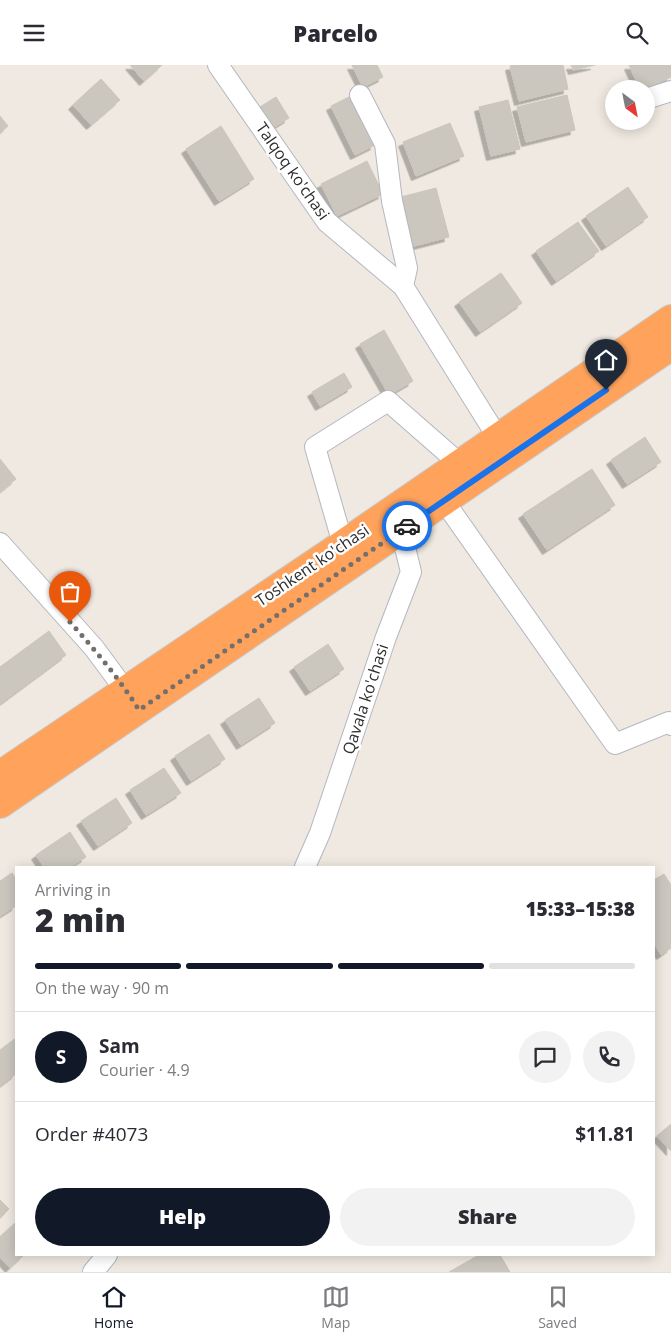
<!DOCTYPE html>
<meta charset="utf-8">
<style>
body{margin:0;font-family:"Open Sans",sans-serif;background:#f2f2f3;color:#2b2b33;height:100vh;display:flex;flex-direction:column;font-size:19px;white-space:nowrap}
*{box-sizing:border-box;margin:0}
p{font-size:16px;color:#7c7c81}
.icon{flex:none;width:28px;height:28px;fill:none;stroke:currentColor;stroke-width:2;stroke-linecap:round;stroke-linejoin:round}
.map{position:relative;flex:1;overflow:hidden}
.panel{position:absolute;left:15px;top:801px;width:640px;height:390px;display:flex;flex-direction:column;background:#fff;border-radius:0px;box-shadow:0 2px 12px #0003}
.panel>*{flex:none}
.needle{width:32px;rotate:148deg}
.tools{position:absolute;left:605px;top:15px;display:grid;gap:10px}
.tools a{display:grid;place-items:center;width:50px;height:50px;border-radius:50%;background:#fff;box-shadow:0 2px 12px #0003;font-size:25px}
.pin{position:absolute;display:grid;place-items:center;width:42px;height:42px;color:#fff;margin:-51px -21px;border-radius:50% 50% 50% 0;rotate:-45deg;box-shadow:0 0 5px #0007}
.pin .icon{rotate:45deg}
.courier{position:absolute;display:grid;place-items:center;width:50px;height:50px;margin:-25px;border:4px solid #1a73e8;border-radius:50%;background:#fff;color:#222;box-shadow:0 1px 6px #0007}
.head em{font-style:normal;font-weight:800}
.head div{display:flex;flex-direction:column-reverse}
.head{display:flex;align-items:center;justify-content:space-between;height:85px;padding:0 20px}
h1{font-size:32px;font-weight:800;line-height:38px}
.bar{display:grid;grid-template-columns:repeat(4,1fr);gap:8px 5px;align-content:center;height:60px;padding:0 20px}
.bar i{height:6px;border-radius:4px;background:#e1e1e2}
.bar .current{background:#111827}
.bar p{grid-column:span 4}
.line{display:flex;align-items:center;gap:12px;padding:0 20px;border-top:1px solid #e1e1e2}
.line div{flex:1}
.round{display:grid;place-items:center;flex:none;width:52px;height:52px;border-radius:26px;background:#f2f2f3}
.primary-button{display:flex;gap:10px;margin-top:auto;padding:10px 20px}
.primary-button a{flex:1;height:58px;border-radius:30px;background:#111827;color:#fff;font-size:20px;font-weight:800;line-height:58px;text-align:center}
.primary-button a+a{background:#f2f2f3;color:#2b2b33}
header{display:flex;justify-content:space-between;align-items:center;height:65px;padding:0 20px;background:#fff;font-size:22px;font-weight:800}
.tabs{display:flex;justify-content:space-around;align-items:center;height:70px;border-top:1px solid #e1e1e2;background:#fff;font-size:14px;color:#7c7c81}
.tabs a{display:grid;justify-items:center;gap:2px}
.tabs .current{color:#111827}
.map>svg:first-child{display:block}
</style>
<header><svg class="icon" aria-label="menu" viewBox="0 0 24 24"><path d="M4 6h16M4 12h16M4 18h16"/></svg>Parcelo<svg class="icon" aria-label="search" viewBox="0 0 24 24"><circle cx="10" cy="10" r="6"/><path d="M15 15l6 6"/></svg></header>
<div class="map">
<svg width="671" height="1207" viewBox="0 0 671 1207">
<defs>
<filter id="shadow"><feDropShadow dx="-4.5" dy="4.5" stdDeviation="0" flood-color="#0004"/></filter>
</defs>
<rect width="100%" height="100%" fill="#efe9e1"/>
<g fill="#cbc7bf" stroke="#cbc5ba" filter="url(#shadow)">
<path d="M130,0H162L144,16Z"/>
<path d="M352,0H377L383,12L363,22Z"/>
<path d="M515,0H563L568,24L519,36L510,1Z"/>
<path d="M571,0H595L573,5Z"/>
<path d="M629,0H671V12L646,24H640Z"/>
<path d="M101,14L120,35L91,60L73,40Z"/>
<path d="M567,30L575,65L526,77L517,42Z"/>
<path d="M351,31L375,80L355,90L331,41Z"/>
<path d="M276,32L289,53L268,66L255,45Z"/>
<path d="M508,35L520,84L491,91L479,42Z"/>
<path d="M0,51L8,61L0,68Z"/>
<path d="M450,58L464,91L416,111L403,77Z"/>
<path d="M221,61L254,114L219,136L186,84Z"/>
<path d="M367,96L383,129L337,151L321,119Z"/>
<path d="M628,122L648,152L606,181L586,151Z"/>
<path d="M436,123L449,172L414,181L401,132Z"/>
<path d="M578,157L599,186L556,216L536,186Z"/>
<path d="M501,208L522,238L480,267L459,237Z"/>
<path d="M384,265L413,316L389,330L360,279Z"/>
<path d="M344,308L352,322L320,341L312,327Z"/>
<path d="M645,372L661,397L627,419L611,395Z"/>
<path d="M0,394L16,414L0,427Z"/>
<path d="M592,404L615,440L547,485L523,449Z"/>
<path d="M49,566L66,590L0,639V602Z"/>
<path d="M328,579L344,604L310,626L294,602Z"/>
<path d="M259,633L275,658L241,680L225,655Z"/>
<path d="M209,669L225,694L191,716L175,691Z"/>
<path d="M164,703L181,728L146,750L130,725Z"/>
<path d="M116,733L132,758L98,781L81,756Z"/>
<path d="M70,767L86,792L70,802H44L36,790Z"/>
<path d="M12,808L16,814V841L0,851V816Z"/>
<path d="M664,809L671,820V883L661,890L654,878V815Z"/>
<path d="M16,973V1009L0,1021V985Z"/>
<path d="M671,1059V1086L657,1071Z"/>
<path d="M0,1135L9,1144L0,1153Z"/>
<path d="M16,1157V1190H24L10,1203L0,1192V1172Z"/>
<path d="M479,1190H500L510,1207H449Z"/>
</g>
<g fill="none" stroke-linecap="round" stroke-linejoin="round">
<g stroke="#b4b7c1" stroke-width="22">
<g id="street">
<path d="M218,0L327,157L403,221L498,373"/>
<path d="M360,30L385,79L392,136L407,203L403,221"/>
<path d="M646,34L671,26"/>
<path d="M444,436L615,679L669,657L671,660"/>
<path d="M0,478L94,583L134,637"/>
<path d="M343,479L315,382L388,336L460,399"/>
<path d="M305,802L320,768L386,572L411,507L401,466"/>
<path d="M93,1207L107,1190"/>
</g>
</g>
<g stroke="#c9c9c9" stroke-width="30">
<g id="highway">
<path d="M0,710L343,479L671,254"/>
<path d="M0,739L671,281"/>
</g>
</g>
<use href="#street" stroke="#fff" stroke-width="20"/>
<use href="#highway" stroke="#ffa35c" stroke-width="28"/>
</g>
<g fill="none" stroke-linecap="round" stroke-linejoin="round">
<path stroke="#726f6d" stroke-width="5" stroke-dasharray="0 9" d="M70,557C95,585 119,613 139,645L407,461"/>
<path stroke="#1a73e8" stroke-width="6" d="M407,461L606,325"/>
</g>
<g text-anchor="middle" stroke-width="5" stroke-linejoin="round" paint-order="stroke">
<g font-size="16" fill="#2e2e2e" stroke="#fff">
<text transform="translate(293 106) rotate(55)" y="6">Talqoq ko'chasi</text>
<text transform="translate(312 500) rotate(-34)" y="6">Toshkent ko'chasi</text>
<text transform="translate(365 634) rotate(-72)" y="6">Qavala ko'chasi</text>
</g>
</g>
</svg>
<div class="tools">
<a><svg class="needle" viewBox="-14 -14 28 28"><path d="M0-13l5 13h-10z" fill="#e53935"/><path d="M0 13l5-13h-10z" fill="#7c7c81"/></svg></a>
</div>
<div class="pin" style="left:70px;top:557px;background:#ea580c"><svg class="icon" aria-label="bag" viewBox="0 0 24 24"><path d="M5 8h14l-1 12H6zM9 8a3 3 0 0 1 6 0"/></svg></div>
<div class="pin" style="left:606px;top:325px;background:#1f2937"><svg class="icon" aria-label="home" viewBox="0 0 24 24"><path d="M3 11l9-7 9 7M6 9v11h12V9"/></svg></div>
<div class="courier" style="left:407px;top:461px"><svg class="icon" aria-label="car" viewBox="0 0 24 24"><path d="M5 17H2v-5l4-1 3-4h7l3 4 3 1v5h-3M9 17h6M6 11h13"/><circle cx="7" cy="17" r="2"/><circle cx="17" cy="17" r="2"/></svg></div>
<section class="panel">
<div class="head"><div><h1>2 min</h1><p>Arriving in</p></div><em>15:33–15:38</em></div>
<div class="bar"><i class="current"></i><i class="current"></i><i class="current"></i><i></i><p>On the way · 90 m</p></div>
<div class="line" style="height:90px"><b class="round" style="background:#111827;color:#fff">S</b><div><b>Sam</b><p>Courier · 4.9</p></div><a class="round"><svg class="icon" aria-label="chat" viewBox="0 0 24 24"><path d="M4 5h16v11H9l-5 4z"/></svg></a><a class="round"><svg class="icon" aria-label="phone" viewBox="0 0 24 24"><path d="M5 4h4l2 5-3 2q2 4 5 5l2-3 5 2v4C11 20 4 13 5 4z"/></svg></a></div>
<div class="line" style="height:65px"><div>Order #4073</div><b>$11.81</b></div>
<div class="primary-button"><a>Help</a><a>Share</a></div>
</section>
</div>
<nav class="tabs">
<a class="current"><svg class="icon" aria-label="home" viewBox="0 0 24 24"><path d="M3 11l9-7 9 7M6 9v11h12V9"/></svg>Home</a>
<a><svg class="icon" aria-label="map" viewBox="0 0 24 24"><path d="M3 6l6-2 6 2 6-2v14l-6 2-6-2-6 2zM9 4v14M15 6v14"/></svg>Map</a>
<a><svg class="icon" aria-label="saved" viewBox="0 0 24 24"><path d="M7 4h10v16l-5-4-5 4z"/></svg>Saved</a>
</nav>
